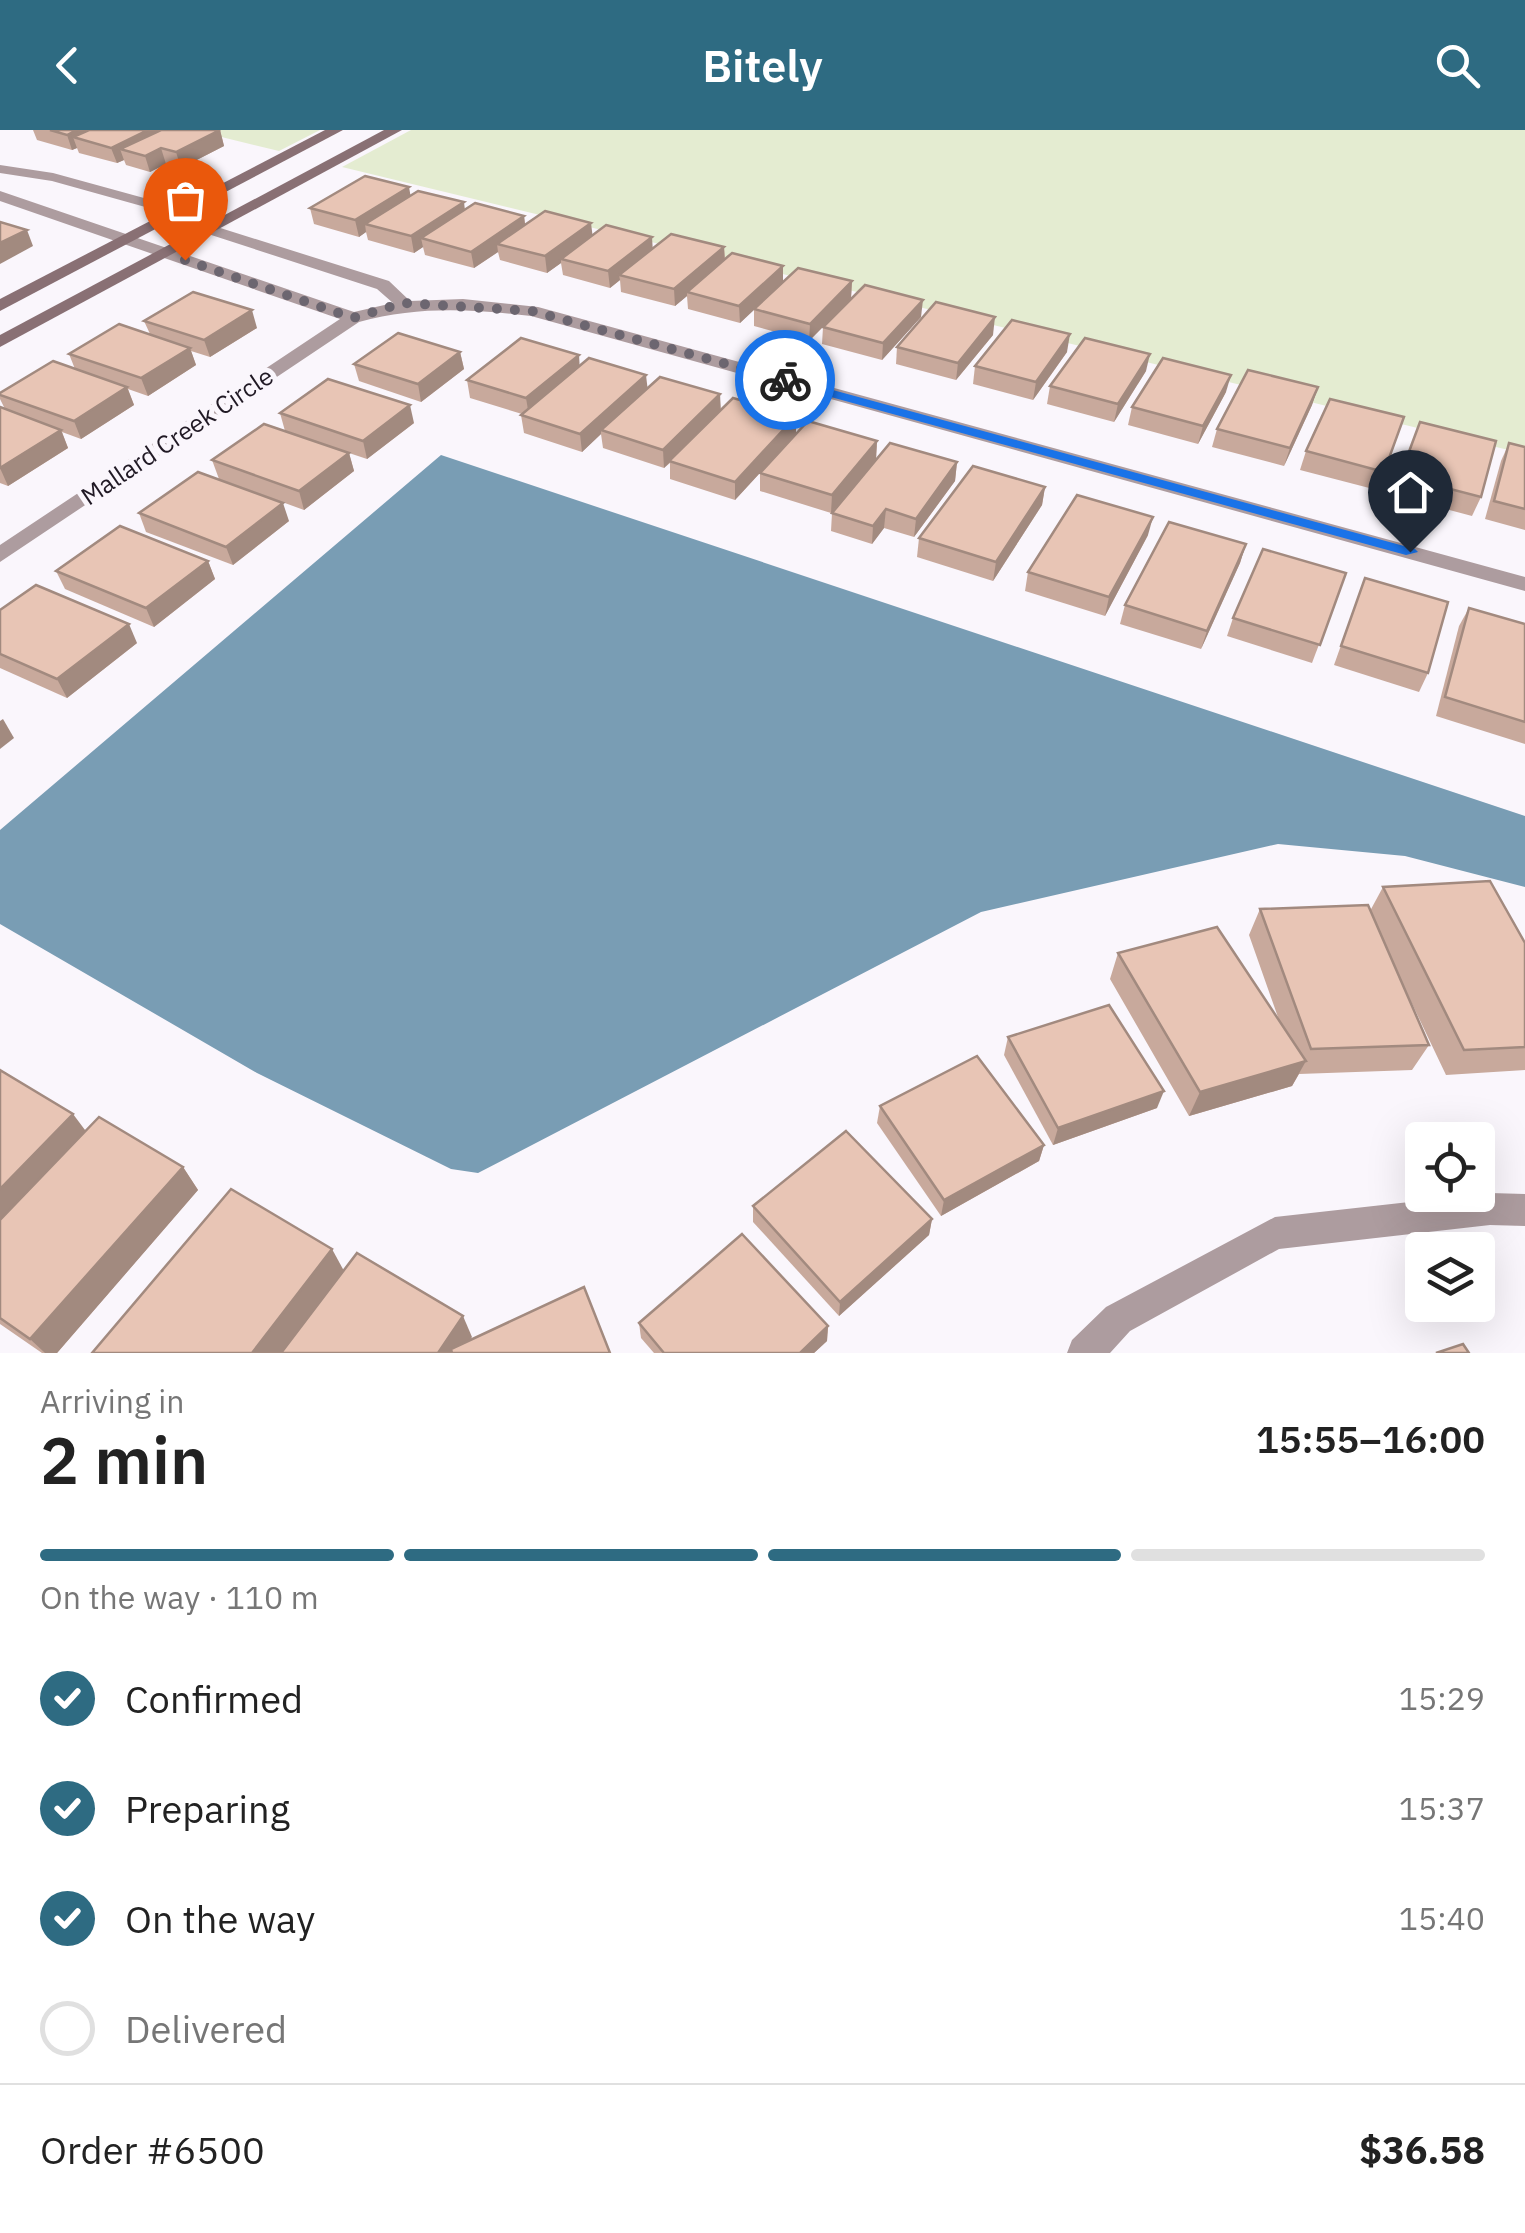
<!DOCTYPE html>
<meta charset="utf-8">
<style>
body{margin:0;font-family:"IBM Plex Sans",sans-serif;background:#f2f2f2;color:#222;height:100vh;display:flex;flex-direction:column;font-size:38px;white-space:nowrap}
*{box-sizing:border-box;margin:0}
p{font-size:32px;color:#767676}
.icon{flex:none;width:55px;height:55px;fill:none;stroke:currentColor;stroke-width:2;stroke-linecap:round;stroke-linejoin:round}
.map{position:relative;height:1223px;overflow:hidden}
.drawer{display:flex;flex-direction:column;background:#fff;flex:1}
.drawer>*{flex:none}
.controls{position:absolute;left:1405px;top:992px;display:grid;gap:20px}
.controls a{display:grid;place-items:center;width:90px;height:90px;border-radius:10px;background:#fff;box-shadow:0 10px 40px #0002;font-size:50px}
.pin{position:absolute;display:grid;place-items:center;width:85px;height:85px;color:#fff;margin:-102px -42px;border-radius:50% 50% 50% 0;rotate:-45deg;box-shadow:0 0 10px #0007}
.pin .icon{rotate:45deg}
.courier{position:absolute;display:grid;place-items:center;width:100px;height:100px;margin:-50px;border:8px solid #1a73e8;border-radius:50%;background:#fff;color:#222;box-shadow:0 2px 12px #0007}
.head em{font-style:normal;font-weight:600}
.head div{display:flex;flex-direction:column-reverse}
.head{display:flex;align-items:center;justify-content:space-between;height:170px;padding:0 40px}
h1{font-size:65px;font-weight:600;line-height:75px}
.bar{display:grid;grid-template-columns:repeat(4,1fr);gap:15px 10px;align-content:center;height:120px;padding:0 40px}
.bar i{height:12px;border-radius:8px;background:#e0e0e0}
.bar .selected{background:#2e6b82}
.bar p{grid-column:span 4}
.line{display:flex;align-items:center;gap:25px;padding:0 40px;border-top:2px solid #e0e0e0}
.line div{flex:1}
ol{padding:0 40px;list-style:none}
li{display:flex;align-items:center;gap:30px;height:110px}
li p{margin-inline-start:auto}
li .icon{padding:10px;border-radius:50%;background:#2e6b82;color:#fff;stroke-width:4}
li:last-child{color:#767676}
li i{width:55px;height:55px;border:5px solid #e0e0e0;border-radius:50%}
header{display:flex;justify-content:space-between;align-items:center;height:130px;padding:0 40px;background:#2e6b82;color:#fff;font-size:45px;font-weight:600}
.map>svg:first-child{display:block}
</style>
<header><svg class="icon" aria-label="back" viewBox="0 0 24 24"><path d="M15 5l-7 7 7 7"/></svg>Bitely<svg class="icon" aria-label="search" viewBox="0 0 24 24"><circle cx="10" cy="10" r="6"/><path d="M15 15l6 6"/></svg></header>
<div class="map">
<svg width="1525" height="1223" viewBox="0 0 1525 1223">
<rect width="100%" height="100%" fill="#faf6fc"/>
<g fill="#e4ecd1">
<path d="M193,0H320L279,21Z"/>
<path d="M411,0H1525V324L342,37Z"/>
</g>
<path fill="#799db4" d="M441,325L1525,686V757L1405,726L1278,714L981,782L478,1043L451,1039L257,943L0,794V700Z"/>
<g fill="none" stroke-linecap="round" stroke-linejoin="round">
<g fill="#ad9c9f" fill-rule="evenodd">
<path d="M0,35L53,43L184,79L214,96L389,151L410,171L463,169L538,177L1525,447V461L531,186C472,179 417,176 359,192L0,432V415L340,189L0,71V61L354,182L393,173L377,159L202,102L174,85L52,51L0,43Z"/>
<path d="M1490,1063L1525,1064V1096L1490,1095L1279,1119L1130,1201L1110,1223H1067L1072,1210L1106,1177L1275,1087Z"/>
</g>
<g fill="#897074" fill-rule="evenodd">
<path d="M325,0H343L0,181V169Z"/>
<path d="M384,0H402L0,217V205Z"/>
</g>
</g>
<g fill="#c8a99c">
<path d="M33,0H220L224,16L181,38L166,34L150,42L126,35L124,30L117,33L79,23L77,18L72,20L37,10Z"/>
<path d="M411,65L465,80L524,86L525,95L592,105L653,118L724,117L725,130L783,152L852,151L851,168L921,187L882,230L822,214L823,197L809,211L754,196V179L740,193L688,179L687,166L675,176L621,162L620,150L610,158L563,145L561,133L547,143L500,130L498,122L474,138L425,125L423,117L414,123L368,110L366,102L359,107L314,94L310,78Z"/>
<path d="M144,191L257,198L210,227L191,221L196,235L148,266L128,259L134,275L81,309L62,302L68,318L8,356L0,353V277L5,279L0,269V263L75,239L69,224L150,204Z"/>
<path d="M993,205L956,250L896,234L897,217Z"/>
<path d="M460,222L464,239L421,272L359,251L354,234Z"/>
<path d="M1067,222L1033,270L973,254L975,236Z"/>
<path d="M580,236L721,280L796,286V304L735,370L670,349V333L664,338L603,318L601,304L582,322L524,303L521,285L522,284L470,268L467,250Z"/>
<path d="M1146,241L1114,292L1047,274L1050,256Z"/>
<path d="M1318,257L1312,275L1284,336L1212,317L1217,299Z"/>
<path d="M1226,262L1198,314L1128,295L1132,277Z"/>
<path d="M280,283L414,293L367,329L349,323L354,341L304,380L219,349L212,330L285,301Z"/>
<path d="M1404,287L1377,360L1300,340L1306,321Z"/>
<path d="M1420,292L1481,367L1472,386L1393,365Z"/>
<path d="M877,311L876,329L831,383L760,361V343Z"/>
<path d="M1509,313L1525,317V400L1485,389L1501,331Z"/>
<path d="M957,332L955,351L914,407L884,398L872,414L831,401L832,383Z"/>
<path d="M1045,357L1042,375L993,451L917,427L919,408Z"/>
<path d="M139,383L289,391L233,435L146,402Z"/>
<path d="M1148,405L1105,486L1025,461L1028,442Z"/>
<path d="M1246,414L1240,433L1201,519L1120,494L1125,475Z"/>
<path d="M208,431L215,449L154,497L65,459L56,441Z"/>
<path d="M1346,443L1312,533L1227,506L1233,488Z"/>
<path d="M1365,448L1428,543L1419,562L1334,535Z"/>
<path d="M1469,478L1525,494V614L1436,586L1459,496Z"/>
<path d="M0,480L137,513L67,568L0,538Z"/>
<path d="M1383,757L1525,813V940L1446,945L1395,838L1429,915L1412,940L1299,944L1292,956L1189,986L1110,849L1118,823L1279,890L1249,805L1260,779L1370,781Z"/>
<path d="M1008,907L1157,978L1053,1015L1004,925Z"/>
<path d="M0,940L86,1001L183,1037L198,1060L57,1223H42L0,1194Z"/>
<path d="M880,976L1044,1015L1039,1031L941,1086L877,993Z"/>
<path d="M753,1076L932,1089L929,1105L839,1186L753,1092Z"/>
<path d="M639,1193L828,1196L827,1211L814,1223H654L641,1208Z"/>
</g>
<g fill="#a28a7f">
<path d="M77,0H115L73,7L77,18L72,20L67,5Z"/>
<path d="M148,0H165L120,19L124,30L117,33L111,18Z"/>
<path d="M220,0L224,16L181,38L176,22Z"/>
<path d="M161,18L166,34L150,42L145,26Z"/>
<path d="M409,57L412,74L365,94L366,102L359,107L355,90Z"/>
<path d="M464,72L466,89L421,108L423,117L414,123L411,106Z"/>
<path d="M524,86L526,102L497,114L498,122L474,138L471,122Z"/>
<path d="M591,93L593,109L561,129V133L547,143L545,126Z"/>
<path d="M27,100L33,116L0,134V113Z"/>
<path d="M652,107L653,123L619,145L620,150L610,158L608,141Z"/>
<path d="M724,117L725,134L687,162V166L675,176L674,159Z"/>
<path d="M783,136V153L740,193L739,176Z"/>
<path d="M852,151L851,168L809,211L810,194Z"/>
<path d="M923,170L921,187L882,230L883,213Z"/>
<path d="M252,180L257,198L210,227L204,210Z"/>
<path d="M995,187L993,205L956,250L958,233Z"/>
<path d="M1070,204L1067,222L1033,270L1036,252Z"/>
<path d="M190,218L196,235L148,266L141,248Z"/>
<path d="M460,222L464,239L421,272L418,254Z"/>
<path d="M1150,224L1146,241L1114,292L1118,274Z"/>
<path d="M579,225L580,242L529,286L526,268Z"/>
<path d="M646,245L648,262L601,300V304L582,322L580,304Z"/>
<path d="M1231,245L1226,262L1198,314L1203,296Z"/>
<path d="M127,257L134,275L81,309L74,291Z"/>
<path d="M1318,257L1312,275L1284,336L1290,318Z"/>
<path d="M720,264L721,282L664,338L663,320Z"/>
<path d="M410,275L414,293L367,329L363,311Z"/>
<path d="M796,286V304L735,370V352Z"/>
<path d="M61,300L68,318L8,356L0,338Z"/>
<path d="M877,311L876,329L831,383L832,365Z"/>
<path d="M349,323L354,341L304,380L299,361Z"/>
<path d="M957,332L955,351L914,407L916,389Z"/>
<path d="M1045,357L1042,375L993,451L996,432Z"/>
<path d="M283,373L289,391L233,435L226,417Z"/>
<path d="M886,379L884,398L872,414L873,396Z"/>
<path d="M1153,387L1148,405L1105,486L1109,467Z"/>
<path d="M1246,414L1240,433L1201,519L1207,501Z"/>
<path d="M208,431L215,449L154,497L146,478Z"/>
<path d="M129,494L137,513L67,568L57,549Z"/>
<path d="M3,589L14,608L0,619V591Z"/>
<path d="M1306,931L1292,956L1189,986L1200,962Z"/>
<path d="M1164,961L1157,978L1053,1015L1058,998Z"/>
<path d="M73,984L91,1008L0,1104V1059Z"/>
<path d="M1044,1015L1039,1031L941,1086L944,1070Z"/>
<path d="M183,1037L198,1060L57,1223H45L30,1209Z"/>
<path d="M932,1089L929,1105L839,1186L840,1172Z"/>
<path d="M332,1119L344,1141L283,1223H252Z"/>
<path d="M463,1186L472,1207L461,1223H438Z"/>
<path d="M828,1196L827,1211L814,1223H800Z"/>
</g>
<g fill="#e8c5b5" stroke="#a28a7f" stroke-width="2.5">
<path d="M50,0H77L67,5Z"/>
<path d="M89,0H148L111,18L73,7Z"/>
<path d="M161,0H220L176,22L161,18L145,26L120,19Z"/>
<path d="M365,46L409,57L355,90L310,78Z"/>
<path d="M418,61L464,72L411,106L365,94Z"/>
<path d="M475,73L524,86L471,122L421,108Z"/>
<path d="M545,81L591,93L545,126L497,114Z"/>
<path d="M0,92L27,100L0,113Z"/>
<path d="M606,95L652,107L608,141L561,129Z"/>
<path d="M671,104L724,117L674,159L619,145Z"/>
<path d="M732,123L783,136L739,176L687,162Z"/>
<path d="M798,138L852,151L810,194L754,179Z"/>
<path d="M865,155L923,170L883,213L823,197Z"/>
<path d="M193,162L252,180L204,210L144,191Z"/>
<path d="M936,172L995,187L958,233L897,217Z"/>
<path d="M1012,190L1070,204L1036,252L975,236Z"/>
<path d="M119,194L190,218L141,248L69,224Z"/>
<path d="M398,203L460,222L418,254L354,234Z"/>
<path d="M521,208L579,225L526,268L467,250Z"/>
<path d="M1085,208L1150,224L1118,274L1050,256Z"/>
<path d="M589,228L646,245L580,304L521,285Z"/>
<path d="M1163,228L1231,245L1203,296L1132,277Z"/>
<path d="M53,231L127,257L74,291L0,265V263Z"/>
<path d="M1248,240L1318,257L1290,318L1217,299Z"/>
<path d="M660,247L720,264L663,320L601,300Z"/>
<path d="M328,249L410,275L363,311L280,283Z"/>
<path d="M733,268L796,286L735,352L669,331Z"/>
<path d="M1330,269L1404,287L1384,342L1306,321Z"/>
<path d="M0,277L61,300L0,338Z"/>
<path d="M808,291L877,311L832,365L760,343Z"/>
<path d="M1420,292L1496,311L1481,367L1400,346Z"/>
<path d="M264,294L349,323L299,361L212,330Z"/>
<path d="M890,313L957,332L916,389L886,379L873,396L832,383Z"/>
<path d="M1509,313L1525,317V379L1494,371Z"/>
<path d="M973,336L1045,357L996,432L919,408Z"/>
<path d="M198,342L283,373L226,417L139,383Z"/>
<path d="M1077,365L1153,387L1109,467L1028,442Z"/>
<path d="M1169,392L1246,414L1207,501L1125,475Z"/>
<path d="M120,396L208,431L146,478L56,441Z"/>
<path d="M1263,419L1346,443L1320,515L1233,488Z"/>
<path d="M1365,448L1448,472L1428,543L1341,516Z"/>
<path d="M36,455L129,494L57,549L0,524V480Z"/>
<path d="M1469,478L1525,494V592L1445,567Z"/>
<path d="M1490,751L1525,813V917L1464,920L1383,757Z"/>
<path d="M1368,775L1429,915L1311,919L1260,779Z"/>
<path d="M1217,797L1306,931L1200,962L1118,823Z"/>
<path d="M1109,875L1164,961L1058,998L1008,907Z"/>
<path d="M977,926L1044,1015L944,1070L880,976Z"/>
<path d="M0,940L73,984L0,1059Z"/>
<path d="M99,987L183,1037L30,1209L0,1188V1090Z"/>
<path d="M846,1001L932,1089L840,1172L753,1076Z"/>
<path d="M231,1059L332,1119L252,1223H92Z"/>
<path d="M742,1104L828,1196L800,1223H664L639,1193Z"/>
<path d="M357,1123L463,1186L438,1223H281Z"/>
<path d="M584,1157L610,1223H452L451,1219Z"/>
<path d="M1463,1214L1469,1223H1436Z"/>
</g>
<path fill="#1a73e8" d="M785,247L1415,419L1418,422L1406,425L780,253Z"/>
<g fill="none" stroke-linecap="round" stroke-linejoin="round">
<path stroke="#6c6670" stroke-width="10" stroke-dasharray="0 18" d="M185,130L353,188L403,173L532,181L785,250"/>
</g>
<g text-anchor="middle" stroke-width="10" stroke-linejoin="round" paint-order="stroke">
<g font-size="25" fill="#201924" stroke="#faf6fc">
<text transform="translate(177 306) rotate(-34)" y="9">Mallard Creek Circle</text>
</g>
</g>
</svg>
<div class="controls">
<a><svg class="icon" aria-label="locate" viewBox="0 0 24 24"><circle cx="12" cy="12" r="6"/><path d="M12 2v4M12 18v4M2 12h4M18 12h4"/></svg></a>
<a><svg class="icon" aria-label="layers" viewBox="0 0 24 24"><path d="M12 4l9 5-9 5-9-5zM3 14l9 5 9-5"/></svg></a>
</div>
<div class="pin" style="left:185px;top:130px;background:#ea580c"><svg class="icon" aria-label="bag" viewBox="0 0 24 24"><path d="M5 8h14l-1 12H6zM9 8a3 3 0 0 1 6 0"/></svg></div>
<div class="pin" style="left:1410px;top:422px;background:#1f2937"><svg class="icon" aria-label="home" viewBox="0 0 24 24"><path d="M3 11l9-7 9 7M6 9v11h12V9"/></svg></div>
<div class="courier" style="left:785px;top:250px"><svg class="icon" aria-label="bike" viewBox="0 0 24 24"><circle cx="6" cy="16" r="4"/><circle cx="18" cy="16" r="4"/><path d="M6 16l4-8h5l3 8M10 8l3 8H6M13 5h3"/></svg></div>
</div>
<section class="drawer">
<div class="head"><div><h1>2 min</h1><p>Arriving in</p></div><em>15:55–16:00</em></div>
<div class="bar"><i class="selected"></i><i class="selected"></i><i class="selected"></i><i></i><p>On the way · 110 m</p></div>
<ol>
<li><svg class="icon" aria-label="check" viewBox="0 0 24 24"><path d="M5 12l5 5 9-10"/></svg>Confirmed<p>15:29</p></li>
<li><svg class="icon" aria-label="check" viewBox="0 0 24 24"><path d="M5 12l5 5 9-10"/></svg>Preparing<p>15:37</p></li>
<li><svg class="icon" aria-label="check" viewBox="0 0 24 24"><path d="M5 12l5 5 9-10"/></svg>On the way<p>15:40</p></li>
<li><i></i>Delivered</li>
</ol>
<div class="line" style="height:130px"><div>Order #6500</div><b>$36.58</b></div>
</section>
